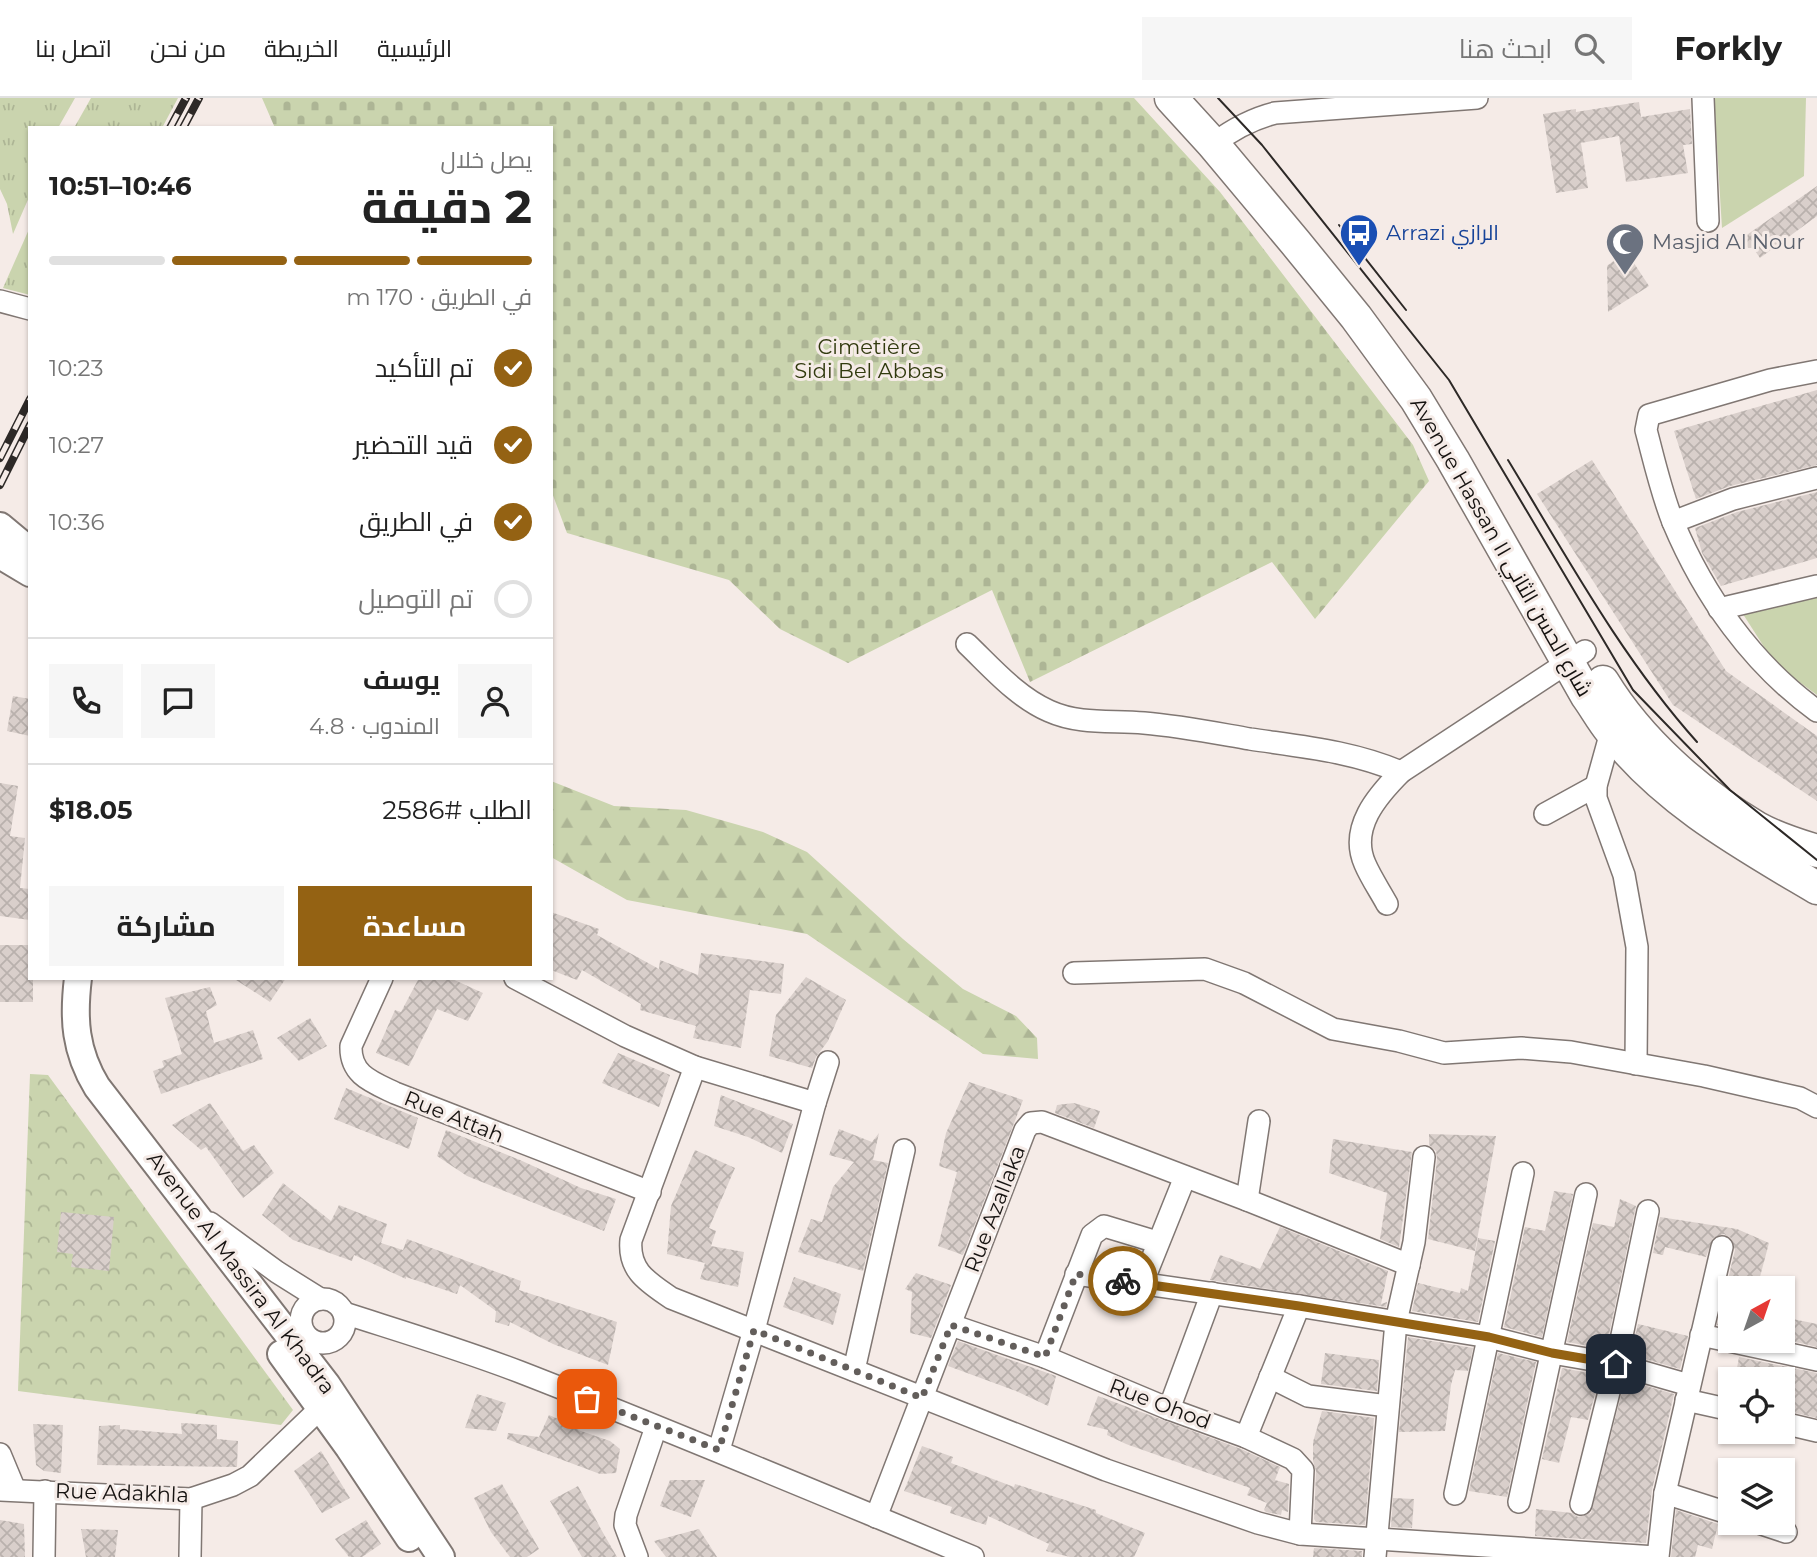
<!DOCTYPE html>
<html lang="ar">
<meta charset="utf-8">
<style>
body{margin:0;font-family:Montserrat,Cairo,sans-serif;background:#f6f6f6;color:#222;direction:rtl;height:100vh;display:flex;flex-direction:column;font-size:26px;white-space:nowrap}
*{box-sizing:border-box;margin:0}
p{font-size:23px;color:#767676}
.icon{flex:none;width:38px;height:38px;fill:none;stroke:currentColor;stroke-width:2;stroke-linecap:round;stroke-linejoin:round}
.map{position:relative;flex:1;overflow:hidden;direction:ltr}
.panel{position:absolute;left:28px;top:28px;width:525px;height:854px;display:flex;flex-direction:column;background:#fff;border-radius:0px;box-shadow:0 2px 5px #0004;direction:rtl}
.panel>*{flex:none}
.needle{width:46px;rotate:40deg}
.controls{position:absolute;left:1718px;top:1178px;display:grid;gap:14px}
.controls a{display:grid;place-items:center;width:77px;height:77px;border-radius:0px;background:#fff;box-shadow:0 2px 5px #0004;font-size:35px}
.pin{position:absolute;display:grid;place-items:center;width:60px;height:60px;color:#fff;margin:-30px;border-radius:14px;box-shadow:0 4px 10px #0006}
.courier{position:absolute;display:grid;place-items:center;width:70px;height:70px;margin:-35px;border:5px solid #946213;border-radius:50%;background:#fff;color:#222;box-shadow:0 2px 9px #0007}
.overview em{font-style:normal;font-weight:700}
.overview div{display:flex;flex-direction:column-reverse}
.overview{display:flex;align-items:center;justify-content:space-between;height:119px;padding:0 21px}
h1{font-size:46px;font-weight:700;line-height:52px}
.bar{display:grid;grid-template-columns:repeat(4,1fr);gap:10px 7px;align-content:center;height:84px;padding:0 21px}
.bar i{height:9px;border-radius:5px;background:#e0e0e0}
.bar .active{background:#946213}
.bar p{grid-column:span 4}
.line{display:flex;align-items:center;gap:18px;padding:0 21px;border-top:2px solid #e0e0e0}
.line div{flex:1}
.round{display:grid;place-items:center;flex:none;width:74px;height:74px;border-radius:0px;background:#f6f6f6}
ol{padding:0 21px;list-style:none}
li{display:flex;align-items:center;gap:21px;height:77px}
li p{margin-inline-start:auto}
li .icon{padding:7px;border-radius:50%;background:#946213;color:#fff;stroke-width:4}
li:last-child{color:#767676}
li i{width:38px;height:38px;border:4px solid #e0e0e0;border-radius:50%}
.cta{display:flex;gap:14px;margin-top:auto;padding:14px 21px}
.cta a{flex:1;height:80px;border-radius:0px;background:#946213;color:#fff;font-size:28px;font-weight:700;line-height:80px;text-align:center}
.cta a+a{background:#f6f6f6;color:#222}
header{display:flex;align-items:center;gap:42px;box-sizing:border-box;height:98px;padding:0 35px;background:#fff;border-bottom:2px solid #e0e0e0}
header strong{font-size:33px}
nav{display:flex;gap:38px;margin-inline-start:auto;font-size:24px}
.search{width:490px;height:63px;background:#f6f6f6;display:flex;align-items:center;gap:18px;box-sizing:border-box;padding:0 24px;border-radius:0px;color:#767676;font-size:26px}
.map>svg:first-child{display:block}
</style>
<header>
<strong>Forkly</strong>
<div class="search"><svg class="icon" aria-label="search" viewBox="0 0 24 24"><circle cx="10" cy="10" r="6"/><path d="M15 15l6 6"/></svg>ابحث هنا</div>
<nav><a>الرئيسية</a><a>الخريطة</a><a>من نحن</a><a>اتصل بنا</a></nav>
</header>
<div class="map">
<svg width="1817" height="1459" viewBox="0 0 1817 1459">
<defs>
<pattern id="grass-tufts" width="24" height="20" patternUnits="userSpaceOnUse" patternTransform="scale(1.75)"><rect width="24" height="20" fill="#cad4ae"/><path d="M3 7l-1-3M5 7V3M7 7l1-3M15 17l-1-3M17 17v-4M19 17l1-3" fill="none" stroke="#adb595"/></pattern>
<pattern id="forest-firs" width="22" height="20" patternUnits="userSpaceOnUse" patternTransform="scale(1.75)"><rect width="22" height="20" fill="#cad4ae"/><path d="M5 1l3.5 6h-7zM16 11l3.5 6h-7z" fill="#adb595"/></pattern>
<pattern id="cemetery-stones" width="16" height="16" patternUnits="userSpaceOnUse" patternTransform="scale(1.75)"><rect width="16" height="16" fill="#cad4ae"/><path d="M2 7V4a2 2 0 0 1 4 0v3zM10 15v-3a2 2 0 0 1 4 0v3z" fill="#adb595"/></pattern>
<pattern id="park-crowns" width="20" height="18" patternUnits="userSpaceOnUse" patternTransform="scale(1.75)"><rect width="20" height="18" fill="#cad4ae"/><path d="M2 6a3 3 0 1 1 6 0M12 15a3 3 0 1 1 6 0" fill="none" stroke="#adb595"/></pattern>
<pattern id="building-cross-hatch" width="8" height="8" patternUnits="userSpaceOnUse" patternTransform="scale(1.75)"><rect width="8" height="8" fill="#d9cfcb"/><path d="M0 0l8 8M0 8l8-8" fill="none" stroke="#b9b1ad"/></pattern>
</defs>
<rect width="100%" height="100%" fill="#f5ebe7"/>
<g fill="url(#grass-tufts)">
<path d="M0,0H75L58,30H30V97L13,136L7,106L0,91Z"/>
<path d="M91,0H178L162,30H74Z"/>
<path d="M30,129V197L3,190Z"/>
</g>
<path fill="url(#forest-firs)" d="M551,683L614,708L686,712L763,734L807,754L903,841L963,891L1016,918L1037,940L1038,961L983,956L807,836L627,802L551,759Z"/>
<path fill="url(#cemetery-stones)" d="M262,0H1134L1220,94L1413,347L1429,383L1315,521L1272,464L1030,584L992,492L848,565L780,531L729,482L567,435L551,392V30H275Z"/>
<path fill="url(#park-crowns)" d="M30,976L48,977L293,1312L281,1327L18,1293Z"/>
<g fill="#cad4ae">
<path d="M1714,0H1806L1804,78L1722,130Z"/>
<path d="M1817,497V597L1775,566L1741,513Z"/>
</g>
<g fill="url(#building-cross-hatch)">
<path d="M1639,4L1641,19L1690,11L1692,46L1683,47L1688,75L1626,84L1619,38L1581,45L1588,90L1556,95L1543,16L1576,11V14Z"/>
<path d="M1817,88V118L1760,160L1753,150H1748L1741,141Z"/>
<path d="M1626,153L1649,188L1608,214L1607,168Z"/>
<path d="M1817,292V367L1730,388L1696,401L1674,333Z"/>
<path d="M1592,362L1726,573L1817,638V703L1673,607L1537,396Z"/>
<path d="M1817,394V460L1721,488L1702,455L1695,430L1737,414Z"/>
<path d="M13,598L30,601V638L7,633Z"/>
<path d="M0,685L18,688L10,738L25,740L20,790L30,791V822L0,818Z"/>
<path d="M551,814L599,831L597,837L659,871L660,862L698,877L701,855L784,866L781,896L750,892L741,950L693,940L696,928L640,912L641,906L582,872L577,882L551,872Z"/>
<path d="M0,847H30V880H33V904H0Z"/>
<path d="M806,879L846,902L828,943L816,959L812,970L769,958L776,917Z"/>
<path d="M233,880H286L270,904Z"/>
<path d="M419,880H450L483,895L468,923L437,911L409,968L376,955L395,912L401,914Z"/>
<path d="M210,889L217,907L206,913L214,945L253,932L263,961L161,996L153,973L164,969L162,963L182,956L165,900Z"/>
<path d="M310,920L327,948L299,963L277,940Z"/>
<path d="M618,955L670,977L659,1009L602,985Z"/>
<path d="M969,984L1023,1002L963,1157L938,1148L957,1074L939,1068L946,1035Z"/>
<path d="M346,990L418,1020L409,1051L334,1021Z"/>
<path d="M721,997L793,1026L782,1055L748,1039L714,1028Z"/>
<path d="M210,1005L243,1053L254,1047L274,1075L243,1100L206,1049L201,1052L172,1027Z"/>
<path d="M1074,1005L1100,1013L1094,1030L1055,1015L1057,1007Z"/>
<path d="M839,1031L872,1044L879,1035L873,1062L888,1065L863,1173L798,1154L811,1121L822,1124L833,1089L854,1064L829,1057Z"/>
<path d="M446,1032L520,1062L581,1090L616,1101L604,1133L467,1078L437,1058Z"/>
<path d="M1429,1036L1496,1038L1475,1153L1428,1141L1437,1061L1436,1053L1429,1047Z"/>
<path d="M1333,1041L1412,1054L1399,1149L1380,1141L1387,1095L1329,1075Z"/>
<path d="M695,1052L735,1070L709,1130L716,1133L711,1148L744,1154L738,1189L700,1181L705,1165L667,1156L671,1108Z"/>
<path d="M283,1085L331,1123L339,1107L387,1126L381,1145L403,1152L407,1141L521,1183L519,1192L617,1224L608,1267L553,1246L510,1224L509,1228L495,1224L496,1213L460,1187L457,1196L406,1179V1181L354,1157L352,1163L293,1142L262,1117Z"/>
<path d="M1554,1093L1573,1096L1542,1239L1504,1229L1525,1129L1545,1133Z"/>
<path d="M1620,1101L1636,1108L1606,1251L1567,1244L1593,1125L1614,1129Z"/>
<path d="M61,1114L114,1119L109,1173L71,1169L73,1156L57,1154Z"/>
<path d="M1660,1119L1737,1131L1769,1145L1757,1190H1731V1230L1717,1227L1735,1152L1731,1140L1724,1136L1713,1140L1706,1159L1665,1149L1663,1157L1653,1155Z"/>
<path d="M1280,1129L1388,1173L1381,1206L1387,1204L1386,1209L1210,1182L1220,1157L1260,1171Z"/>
<path d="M1478,1140L1495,1143L1478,1224L1412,1213L1418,1185L1460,1195L1461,1190L1468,1193Z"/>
<path d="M916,1175L951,1187L931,1240L910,1235L912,1194L905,1191Z"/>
<path d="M794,1179L841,1196L833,1227L783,1209Z"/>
<path d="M1783,1219L1817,1226V1249L1783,1241Z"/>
<path d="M1638,1226L1688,1238L1680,1271L1631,1257Z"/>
<path d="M1408,1239L1473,1250L1468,1273L1455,1272L1451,1287L1445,1333L1399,1334Z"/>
<path d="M958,1243L1056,1278L1048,1308L1016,1293L948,1268Z"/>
<path d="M1325,1255L1379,1262L1377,1293L1321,1286Z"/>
<path d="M1498,1255L1536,1264L1507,1399L1469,1393Z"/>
<path d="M1739,1259L1817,1275V1320L1783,1312V1281H1735Z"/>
<path d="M1562,1270L1600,1277L1588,1322L1571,1319L1559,1365L1542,1361Z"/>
<path d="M1625,1282L1674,1296L1652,1392L1646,1445L1535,1438L1536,1411L1572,1415L1578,1419L1591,1415Z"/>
<path d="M477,1296L506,1305L496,1333L465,1330Z"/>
<path d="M1098,1298L1241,1351L1280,1369L1275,1382L1289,1386L1288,1414L1282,1412L1281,1417L1266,1414L1264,1412L1267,1405L1247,1397L1250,1390L1126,1346L1107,1337L1108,1332L1087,1327Z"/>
<path d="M1322,1313L1374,1320L1365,1427L1316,1424L1314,1421L1316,1373L1313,1363V1344Z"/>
<path d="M549,1317L579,1330L578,1332L610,1343L620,1351L616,1375L600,1376L507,1341L508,1335L539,1339Z"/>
<path d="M181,1325L217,1327V1341L238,1343L237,1369L97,1367L99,1328L120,1327V1331L182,1336Z"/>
<path d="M33,1326L63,1327L61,1375L44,1373L36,1367Z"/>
<path d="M922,1348L953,1359L951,1365L1014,1389L1015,1386L1096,1412V1415L1145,1435L1134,1459H1070L1046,1453L1049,1446L988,1418L986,1427L950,1415L952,1409L904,1393Z"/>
<path d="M321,1353L350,1400L322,1415L294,1373Z"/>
<path d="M670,1382H705L691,1419L660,1408Z"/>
<path d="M502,1386L539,1451L527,1459H510L491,1434L474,1400Z"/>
<path d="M578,1388L602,1433L617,1459H582L550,1403Z"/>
<path d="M1393,1400L1414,1401L1412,1430L1391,1429Z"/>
<path d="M1676,1412L1718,1426L1712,1451L1698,1447L1695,1459H1671Z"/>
<path d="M0,1422L24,1426L25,1459H0Z"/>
<path d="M366,1422L381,1446L362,1459H349L335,1441Z"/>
<path d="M81,1431L118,1432L115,1459H86Z"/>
<path d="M699,1431L717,1459H666L654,1443Z"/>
<path d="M1314,1450L1362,1453V1459H1313Z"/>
</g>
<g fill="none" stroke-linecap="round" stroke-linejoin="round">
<g stroke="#807773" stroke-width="24">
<g id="minor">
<path d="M1703,0L1708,123"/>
<path d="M1213,46C1233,31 1251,21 1275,15L1477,0"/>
<path d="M0,203L30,211"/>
<path d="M1817,273L1770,282L1649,317L1646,332C1654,362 1661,394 1673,424C1704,498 1752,566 1817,613"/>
<path d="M1673,424L1733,401L1817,380"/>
<path d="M1719,511L1817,488"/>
<path d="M967,546C992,570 1017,599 1049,613C1080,627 1112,622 1144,625C1180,628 1215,635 1250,641C1304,649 1351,653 1401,674"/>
<path d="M1611,634L1596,688V700L1624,777L1637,849L1636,966"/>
<path d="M1545,716L1596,688"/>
<path d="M1387,806C1380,793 1371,780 1365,766C1349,730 1377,698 1401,674L1585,553"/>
<path d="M1074,875L1205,871L1244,885L1333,931L1399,943L1444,955L1521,950L1571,954L1704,978L1800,1000L1817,1009"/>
<path d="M382,880L351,948C350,977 372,984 395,995L650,1094"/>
<path d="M515,880L625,938L695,969L815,1005"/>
<path d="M695,969L631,1142C628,1173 648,1184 671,1200L1106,1372L1258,1425L1300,1436L1656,1459"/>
<path d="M1247,1102L1259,1023"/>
<path d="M210,1125L277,1174L320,1201"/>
<path d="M1076,1176L1299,1208L1489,1239L1552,1255L1616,1266L1689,1287"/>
<path d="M1142,1186L1185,1079"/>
<circle cx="323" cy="1223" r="22"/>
<path d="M344,1215C403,1234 463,1252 520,1274C672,1333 823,1397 973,1459"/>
<path d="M951,1227L1045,1259L1169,1311L1246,1339L1293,1361L1303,1372L1300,1436"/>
<path d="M1701,1237L1817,1262"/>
<path d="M1045,1259L1092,1137L1104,1128L1157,1144"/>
<path d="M854,1272L904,1052"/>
<path d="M1270,1279L1308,1298L1388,1308"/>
<path d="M1686,1302L1731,1312"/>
<path d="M1169,1311L1212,1195"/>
<path d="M1783,1325L1817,1333"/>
<path d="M1246,1339L1299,1208"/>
<path d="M719,1352L754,1232L815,1005L828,964"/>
<path d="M0,1356L15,1392"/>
<path d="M0,1392L191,1401L233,1387L250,1378L330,1301"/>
<path d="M1665,1395L1731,1416"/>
<path d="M1455,1396L1523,1075"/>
<path d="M1519,1404L1586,1096"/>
<path d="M1581,1406L1616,1266L1648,1113"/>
<path d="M876,1419L1025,1032L1031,1025L1042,1024L1247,1102L1409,1167"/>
<path d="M1756,1424L1786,1434"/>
<path d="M44,1459L45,1393"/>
<path d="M190,1459L191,1401"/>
<path d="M637,1459L625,1427L626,1417L656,1329"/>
<path d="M1375,1459L1396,1224L1414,1144L1424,1059"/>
<path d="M1658,1459L1665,1395L1722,1149"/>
</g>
</g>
<g stroke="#807773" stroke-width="30">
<g id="major">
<path d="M0,428L30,453"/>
<path d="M0,457L30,475"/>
<path d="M78,880C73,921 75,953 97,989L327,1287L441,1459"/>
<path d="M281,1256L349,1350L409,1440"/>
</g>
</g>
<g stroke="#807773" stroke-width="35">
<g id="highway">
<path d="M1171,0L1213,46L1295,144L1356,219L1416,301L1453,362L1587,598C1595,609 1602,622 1611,633C1665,703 1743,746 1817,790"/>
<path d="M1603,584C1639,643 1698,695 1757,730C1775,740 1797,747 1817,753"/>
</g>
</g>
<use href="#minor" stroke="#fff" stroke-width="21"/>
<use href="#major" stroke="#fff" stroke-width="26"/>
<use href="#highway" stroke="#fff" stroke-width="32"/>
<g stroke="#2d2927" stroke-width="2">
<path d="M1218,0L1262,47L1449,282L1633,592L1730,692L1817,762"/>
<path d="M1339,127L1406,212"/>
<path d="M1508,362C1567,459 1621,559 1697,644"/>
</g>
<g stroke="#2d2927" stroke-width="8">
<g id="rail">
<path d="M170,30L186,0"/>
<path d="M183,30L199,0"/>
<path d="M0,360L30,301"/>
<path d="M0,387L30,327"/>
</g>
</g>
<use href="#rail" stroke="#f5ebe7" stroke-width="5" stroke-dasharray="16" stroke-linecap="butt"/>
</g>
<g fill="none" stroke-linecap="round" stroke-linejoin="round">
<path stroke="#635e5b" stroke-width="7" stroke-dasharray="0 12.6" d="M587,1301L719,1352L754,1232L922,1300L951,1227L1045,1259L1076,1176L1123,1183"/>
<path stroke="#946213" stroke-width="9" d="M1123,1183L1299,1208L1489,1239L1552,1255L1616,1266"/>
</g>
<defs>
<g id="bus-pin" transform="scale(2.0125)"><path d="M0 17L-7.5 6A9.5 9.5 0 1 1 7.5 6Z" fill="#1a4fb4" stroke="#f5ebe7"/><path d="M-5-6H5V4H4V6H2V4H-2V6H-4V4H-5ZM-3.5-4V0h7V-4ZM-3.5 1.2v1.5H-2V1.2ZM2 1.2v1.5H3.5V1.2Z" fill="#fff"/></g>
<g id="mosque-pin" transform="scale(2.0125)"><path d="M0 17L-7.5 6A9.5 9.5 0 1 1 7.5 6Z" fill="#6b7280" stroke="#f5ebe7"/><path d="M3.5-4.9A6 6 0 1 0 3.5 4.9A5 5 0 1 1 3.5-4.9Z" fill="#fff"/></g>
</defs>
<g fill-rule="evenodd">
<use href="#bus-pin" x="1359" y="135"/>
<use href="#mosque-pin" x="1625" y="144"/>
</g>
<g text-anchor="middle" stroke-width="6" stroke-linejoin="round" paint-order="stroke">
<g font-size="21" fill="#164399" stroke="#f5ebe7" text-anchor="start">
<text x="1386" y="142">Arrazi الرازي</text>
</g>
<g font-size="21" fill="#5b616d" stroke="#f5ebe7" text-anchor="start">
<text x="1652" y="151">Masjid Al Nour</text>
</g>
<g font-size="21" fill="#313a0e" stroke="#f5ebe7">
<text x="869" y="256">Cimetière<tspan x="869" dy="24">Sidi Bel Abbas</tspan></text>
</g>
<g font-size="21" fill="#151210" stroke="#f5ebe7">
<text transform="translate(1501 449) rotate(60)" y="7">Avenue Hassan II شارع الحسن الثاني</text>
<text transform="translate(454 1019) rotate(22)" y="7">Rue Attah</text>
<text transform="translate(995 1111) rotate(-69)" y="7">Rue Azallaka</text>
<text transform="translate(241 1175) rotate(53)" y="7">Avenue Al Massira Al Khadra</text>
<text transform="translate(1160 1306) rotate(21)" y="7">Rue Ohod</text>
<text transform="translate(122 1395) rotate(2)" y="7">Rue Adakhla</text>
</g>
</g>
</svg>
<div class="controls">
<a><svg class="needle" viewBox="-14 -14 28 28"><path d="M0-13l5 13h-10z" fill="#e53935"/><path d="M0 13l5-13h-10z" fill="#767676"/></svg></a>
<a><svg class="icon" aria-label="locate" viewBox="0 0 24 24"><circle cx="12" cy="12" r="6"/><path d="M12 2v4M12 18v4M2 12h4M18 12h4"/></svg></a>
<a><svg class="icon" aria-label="layers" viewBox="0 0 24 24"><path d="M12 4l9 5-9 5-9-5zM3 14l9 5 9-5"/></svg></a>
</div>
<div class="pin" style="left:587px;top:1301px;background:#ea580c"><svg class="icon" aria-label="bag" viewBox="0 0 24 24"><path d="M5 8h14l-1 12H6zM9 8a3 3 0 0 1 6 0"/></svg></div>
<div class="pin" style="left:1616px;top:1266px;background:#1f2937"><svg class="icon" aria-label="home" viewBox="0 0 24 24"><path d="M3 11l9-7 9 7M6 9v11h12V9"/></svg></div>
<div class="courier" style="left:1123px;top:1183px"><svg class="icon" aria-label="bike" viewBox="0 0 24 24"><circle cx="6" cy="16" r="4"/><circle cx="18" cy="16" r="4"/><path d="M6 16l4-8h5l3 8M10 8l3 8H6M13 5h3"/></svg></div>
<section class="panel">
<div class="overview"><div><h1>2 دقيقة</h1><p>يصل خلال</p></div><em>10:46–10:51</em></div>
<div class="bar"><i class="active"></i><i class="active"></i><i class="active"></i><i></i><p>في الطريق · 170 m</p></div>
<ol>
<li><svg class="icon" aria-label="check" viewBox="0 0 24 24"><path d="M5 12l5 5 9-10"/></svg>تم التأكيد<p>10:23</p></li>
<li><svg class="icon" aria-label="check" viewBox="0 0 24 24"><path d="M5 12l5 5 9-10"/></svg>قيد التحضير<p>10:27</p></li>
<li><svg class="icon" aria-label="check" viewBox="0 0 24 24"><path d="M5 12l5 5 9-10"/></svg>في الطريق<p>10:36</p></li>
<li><i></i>تم التوصيل</li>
</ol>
<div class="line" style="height:126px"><a class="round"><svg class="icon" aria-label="person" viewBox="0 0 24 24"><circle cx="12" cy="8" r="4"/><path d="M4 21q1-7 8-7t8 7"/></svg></a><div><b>يوسف</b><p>المندوب · 4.8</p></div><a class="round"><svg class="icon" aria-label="chat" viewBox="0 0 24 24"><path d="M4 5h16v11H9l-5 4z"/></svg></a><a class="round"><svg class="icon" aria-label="phone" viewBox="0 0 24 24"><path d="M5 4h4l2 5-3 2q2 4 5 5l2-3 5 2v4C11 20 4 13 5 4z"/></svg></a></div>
<div class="line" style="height:91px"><div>الطلب #2586</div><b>$18.05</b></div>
<div class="cta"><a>مساعدة</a><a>مشاركة</a></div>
</section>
</div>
